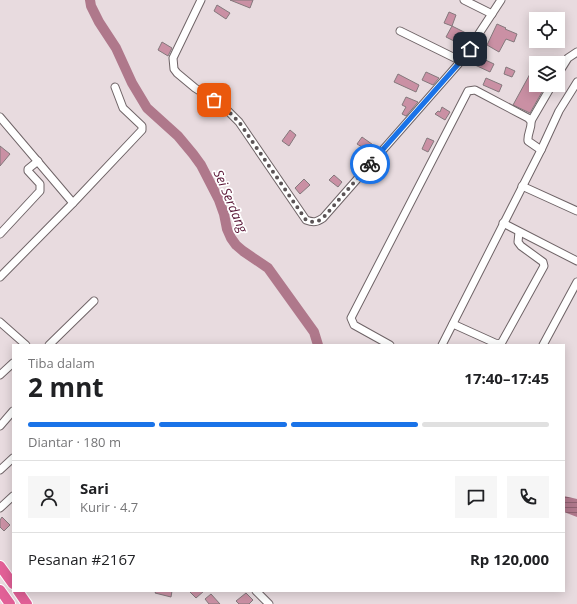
<!DOCTYPE html>
<html lang="id">
<meta charset="utf-8">
<style>
body{margin:0;font-family:"Open Sans",sans-serif;background:#f6f6f6;color:#202124;height:100vh;display:flex;flex-direction:column;font-size:15px;white-space:nowrap}
*{box-sizing:border-box;margin:0}
p{font-size:13px;color:#757577}
.icon{flex:none;width:22px;height:22px;fill:none;stroke:currentColor;stroke-width:2;stroke-linecap:round;stroke-linejoin:round}
.map{position:relative;flex:1;overflow:hidden}
.drawer{position:absolute;left:12px;top:344px;width:553px;height:248px;display:flex;flex-direction:column;background:#fff;border-radius:0px;box-shadow:0 2px 10px #0003}
.drawer>*{flex:none}
.fabs{position:absolute;left:529px;top:12px;display:grid;gap:8px}
.fabs a{display:grid;place-items:center;width:36px;height:36px;border-radius:0px;background:#fff;box-shadow:0 2px 10px #0003;font-size:20px}
.pin{position:absolute;display:grid;place-items:center;width:34px;height:34px;color:#fff;margin:-17px;border-radius:8px;box-shadow:0 2px 6px #0006}
.courier{position:absolute;display:grid;place-items:center;width:40px;height:40px;margin:-20px;border:3px solid #1a73e8;border-radius:50%;background:#fff;color:#222;box-shadow:0 1px 5px #0007}
.head em{font-style:normal;font-weight:700}
.head div{display:flex;flex-direction:column-reverse}
.head{display:flex;align-items:center;justify-content:space-between;height:68px;padding:0 16px}
h1{font-size:26px;font-weight:700;line-height:30px}
.bar{display:grid;grid-template-columns:repeat(4,1fr);gap:6px 4px;align-content:center;height:48px;padding:0 16px}
.bar i{height:5px;border-radius:3px;background:#e0e0e0}
.bar .selected{background:#1a73e8}
.bar p{grid-column:span 4}
.line{display:flex;align-items:center;gap:10px;padding:0 16px;border-top:1px solid #e0e0e0}
.line div{flex:1}
.round{display:grid;place-items:center;flex:none;width:42px;height:42px;border-radius:0px;background:#f6f6f6}
.map>svg:first-child{display:block}
</style>
<div class="map">
<svg width="577" height="604" viewBox="0 0 577 604">
<defs>
<pattern id="water-rules" width="6" height="5" patternUnits="userSpaceOnUse"><rect width="6" height="5" fill="#af788b"/><path d="M0 2.5h6" fill="none" stroke="#8d6170"/></pattern>
</defs>
<rect width="100%" height="100%" fill="#e8dbdf"/>
<path fill="url(#water-rules)" d="M564,496L577,499V517L564,512Z"/>
<g fill="none" stroke-linecap="round" stroke-linejoin="round">
<path stroke="#af788b" stroke-width="10" d="M90,0L91,6L99,22L116,48L132,83L147,108L178,136L193,154L201,165L219,200L224,214L227,229L231,238L236,245L243,251L268,268L314,332L318,345"/>
</g>
<g fill="#ca90a4" stroke="#84787c">
<path d="M230,0H253L250,8Z"/>
<path d="M217,5L230,13L226,19L214,11Z"/>
<path d="M449,12L456,15L452,26L444,23Z"/>
<path d="M497,24L506,28L505,29L517,34L514,42L506,39L499,52L487,45Z"/>
<path d="M452,26L468,34L462,45L446,37Z"/>
<path d="M162,42L172,48L168,56L158,50Z"/>
<path d="M479,57L494,64L490,72L475,65Z"/>
<path d="M536,63V85H546L530,113L513,105Z"/>
<path d="M506,67L515,71L512,77L504,74Z"/>
<path d="M426,72L439,78L433,85L422,80Z"/>
<path d="M398,74L419,85L416,92L394,82Z"/>
<path d="M486,78L502,85L499,92L483,85Z"/>
<path d="M406,97L418,102L406,116L402,114L406,107L402,105Z"/>
<path d="M442,107L450,112L445,120L435,114L438,111L440,112Z"/>
<path d="M290,130L296,135L289,146L282,141Z"/>
<path d="M362,137L376,147L372,153L357,144Z"/>
<path d="M427,138L434,141L428,152L422,149Z"/>
<path d="M0,146L10,154L0,166Z"/>
<path d="M334,175L342,182L338,187L329,180Z"/>
<path d="M304,179L310,185L300,194L295,188Z"/>
<path d="M2,517L10,525L4,531L0,527V520Z"/>
<path d="M156,591H172L171,597L155,593Z"/>
<path d="M189,591H204L196,598Z"/>
<path d="M246,593L253,600L249,604H239L236,601Z"/>
<path d="M211,594L220,604H209L205,599Z"/>
</g>
<g fill="none" stroke-linecap="round" stroke-linejoin="round">
<g stroke="#6f6467" stroke-width="9">
<g id="minor">
<path d="M201,0L173,58L174,69L177,73L195,88L223,106L239,122L306,220C314,223 317,222 323,218L461,61L501,0"/>
<path d="M464,0L492,14"/>
<path d="M400,31L461,61"/>
<path d="M558,74L568,58L577,52"/>
<path d="M0,117L73,203"/>
<path d="M531,121L552,85"/>
<path d="M522,186L577,211"/>
<path d="M503,223L577,261"/>
<path d="M0,234L40,191V184L28,171V169L38,161"/>
<path d="M0,277L73,203L142,130V126L123,108L115,87"/>
<path d="M0,322L26,345"/>
<path d="M453,324L495,343L499,344L502,342L544,266L543,262L521,246L518,242L519,232"/>
<path d="M49,345L94,301"/>
<path d="M390,345L354,325L351,318L468,91L475,90L528,118L531,121C532,128 527,134 528,141L541,150"/>
<path d="M442,345L541,150L559,111L577,82"/>
<path d="M543,345L577,282"/>
<path d="M0,375L13,363"/>
<path d="M0,426L13,411"/>
<path d="M0,470L13,458"/>
<path d="M0,508L13,496"/>
<path d="M256,591L269,604"/>
</g>
</g>
<g stroke="#fff" stroke-width="12">
<g id="highway">
<path d="M0,566L13,584"/>
<path d="M0,590L10,604"/>
<path d="M18,591L27,604"/>
</g>
</g>
<use href="#minor" stroke="#fff" stroke-width="7"/>
<use href="#highway" stroke="#e26097" stroke-width="10"/>
</g>
<g fill="none" stroke-linecap="round" stroke-linejoin="round">
<path stroke="#5b5456" stroke-width="4" stroke-dasharray="0 7.2" d="M214,100L223,106L239,122L306,220C314,223 317,222 323,218L370,164"/>
<path stroke="#1a73e8" stroke-width="5" d="M370,164L461,61L470,49"/>
</g>
<g text-anchor="middle" stroke-width="3.5" stroke-linejoin="round" paint-order="stroke">
<g font-size="13" font-style="italic" fill="#551031" stroke="#fff">
<text transform="translate(231 201) rotate(67)" y="5">Sei Serdang</text>
</g>
</g>
</svg>
<div class="fabs">
<a><svg class="icon" aria-label="locate" viewBox="0 0 24 24"><circle cx="12" cy="12" r="6"/><path d="M12 2v4M12 18v4M2 12h4M18 12h4"/></svg></a>
<a><svg class="icon" aria-label="layers" viewBox="0 0 24 24"><path d="M12 4l9 5-9 5-9-5zM3 14l9 5 9-5"/></svg></a>
</div>
<div class="pin" style="left:214px;top:100px;background:#ea580c"><svg class="icon" aria-label="bag" viewBox="0 0 24 24"><path d="M5 8h14l-1 12H6zM9 8a3 3 0 0 1 6 0"/></svg></div>
<div class="pin" style="left:470px;top:49px;background:#1f2937"><svg class="icon" aria-label="home" viewBox="0 0 24 24"><path d="M3 11l9-7 9 7M6 9v11h12V9"/></svg></div>
<div class="courier" style="left:370px;top:164px"><svg class="icon" aria-label="bike" viewBox="0 0 24 24"><circle cx="6" cy="16" r="4"/><circle cx="18" cy="16" r="4"/><path d="M6 16l4-8h5l3 8M10 8l3 8H6M13 5h3"/></svg></div>
<section class="drawer">
<div class="head"><div><h1>2 mnt</h1><p>Tiba dalam</p></div><em>17:40–17:45</em></div>
<div class="bar"><i class="selected"></i><i class="selected"></i><i class="selected"></i><i></i><p>Diantar · 180 m</p></div>
<div class="line" style="height:72px"><a class="round"><svg class="icon" aria-label="person" viewBox="0 0 24 24"><circle cx="12" cy="8" r="4"/><path d="M4 21q1-7 8-7t8 7"/></svg></a><div><b>Sari</b><p>Kurir · 4.7</p></div><a class="round"><svg class="icon" aria-label="chat" viewBox="0 0 24 24"><path d="M4 5h16v11H9l-5 4z"/></svg></a><a class="round"><svg class="icon" aria-label="phone" viewBox="0 0 24 24"><path d="M5 4h4l2 5-3 2q2 4 5 5l2-3 5 2v4C11 20 4 13 5 4z"/></svg></a></div>
<div class="line" style="height:52px"><div>Pesanan #2167</div><b>Rp 120,000</b></div>
</section>
</div>
